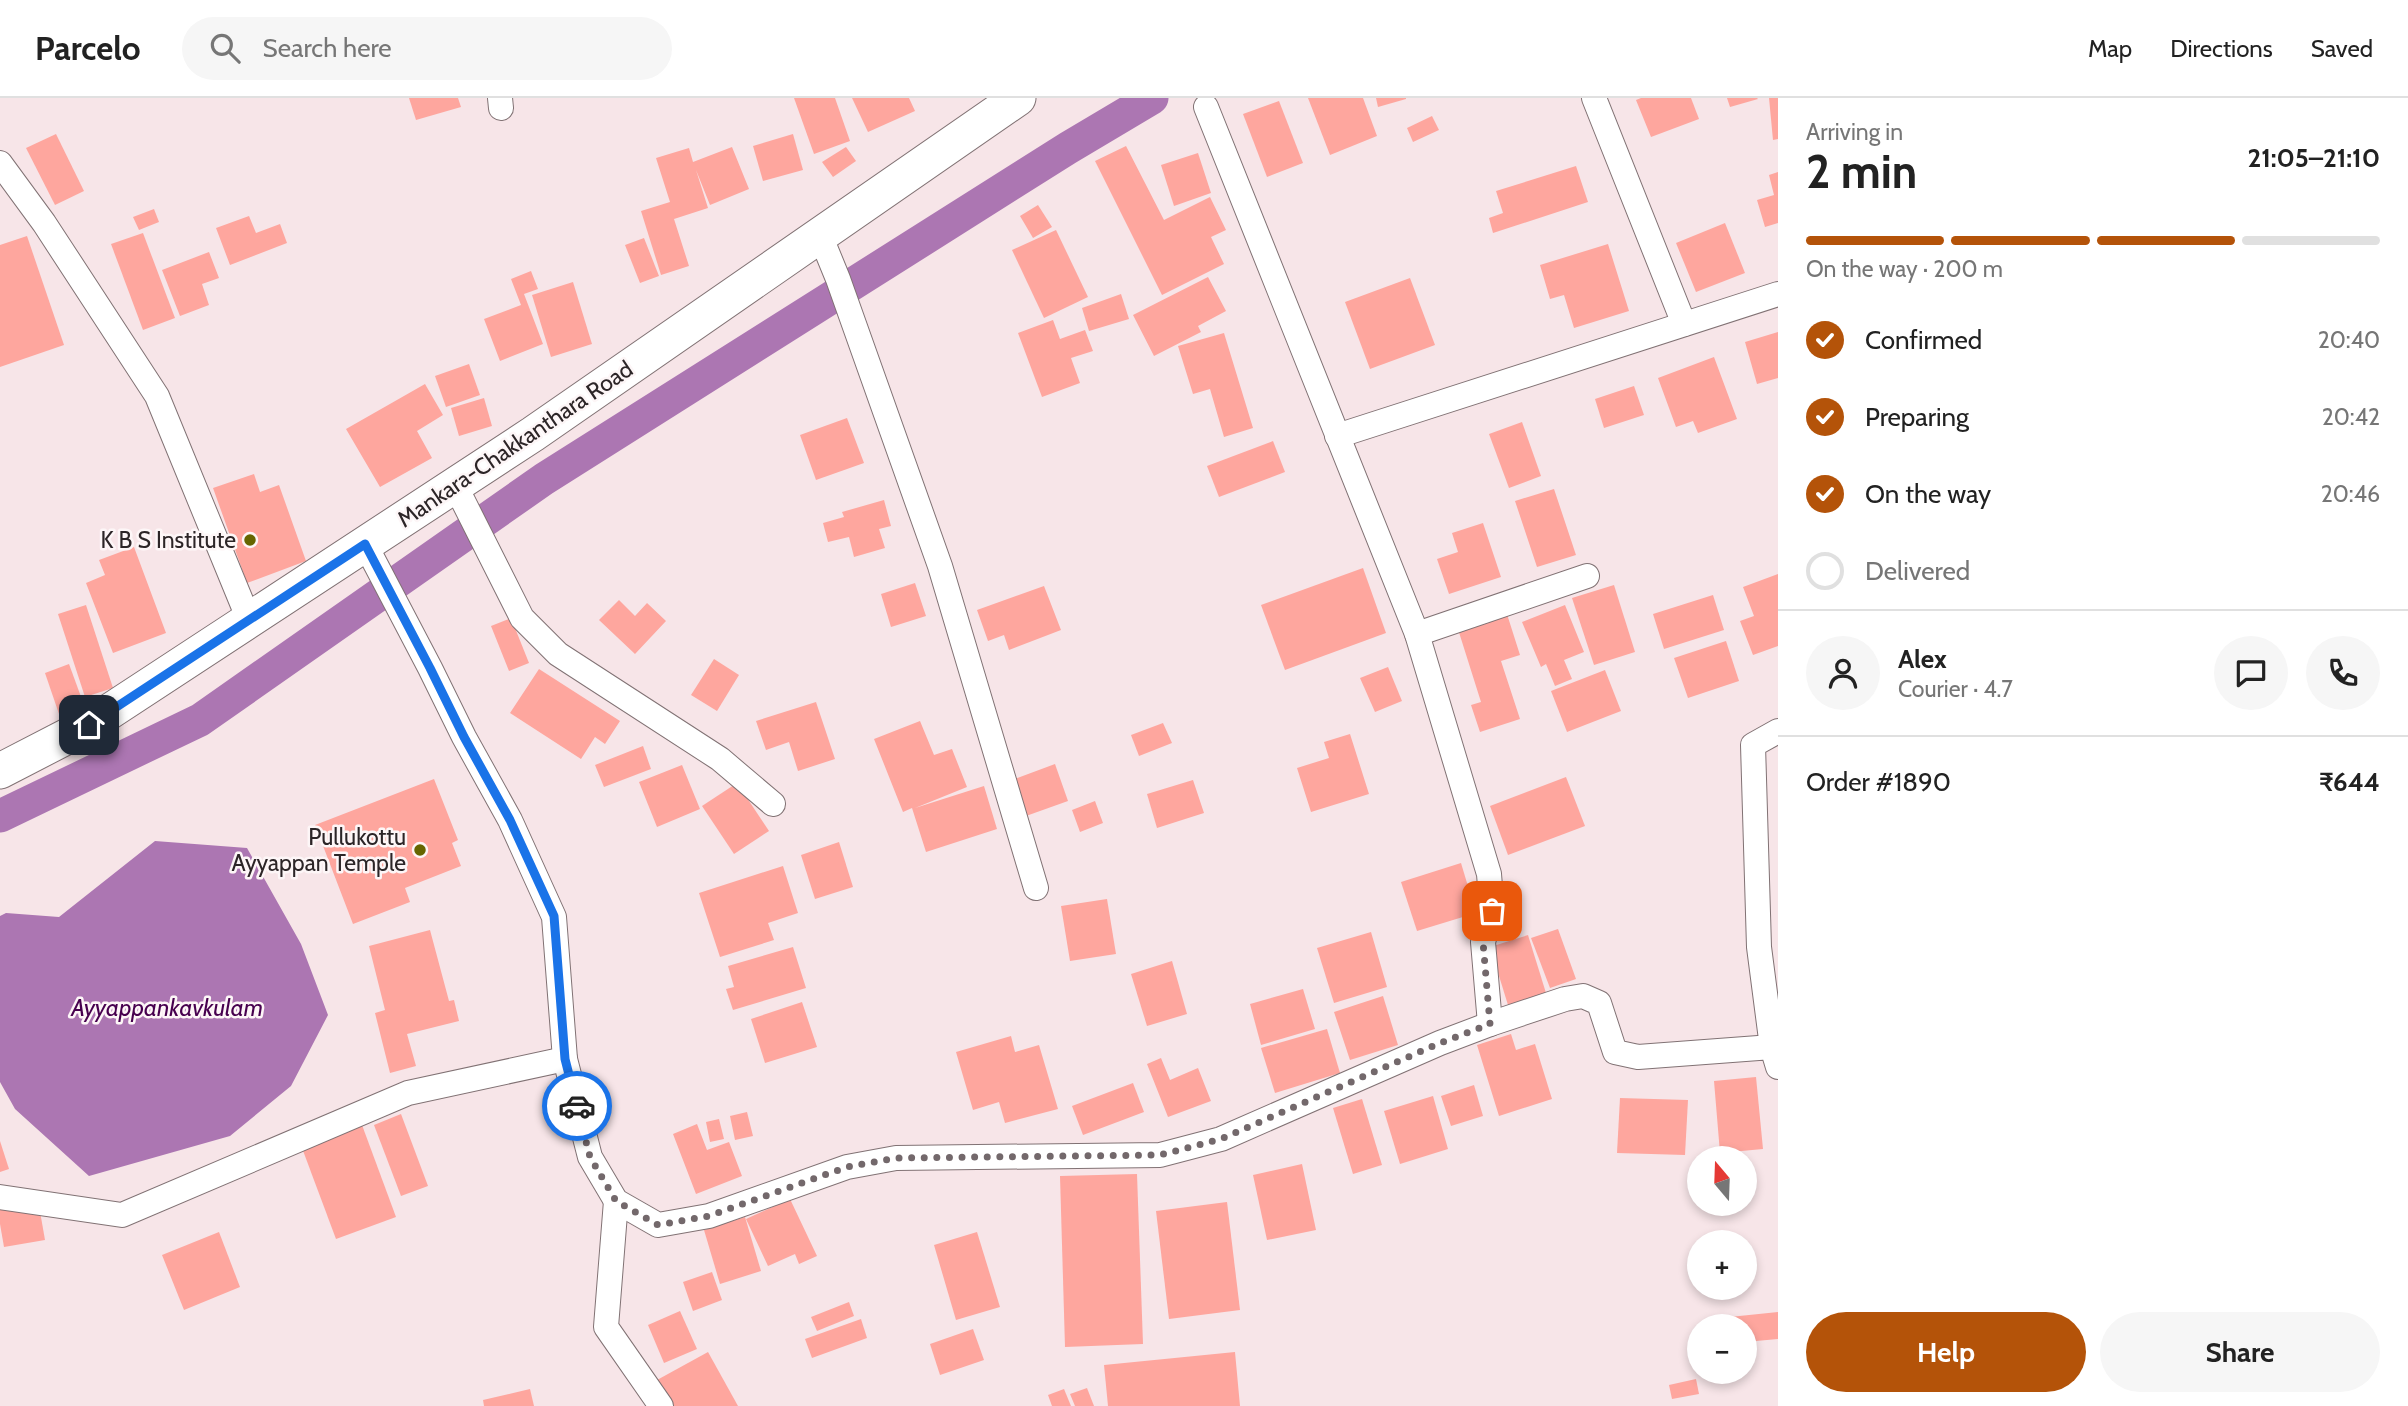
<!DOCTYPE html>
<meta charset="utf-8">
<style>
body{margin:0;font-family:Cabin,sans-serif;background:#f6f6f6;color:#222;height:100vh;display:flex;flex-direction:column;font-size:26px;white-space:nowrap}
*{box-sizing:border-box;margin:0}
p{font-size:23px;color:#767676}
.icon{flex:none;width:38px;height:38px;fill:none;stroke:currentColor;stroke-width:2;stroke-linecap:round;stroke-linejoin:round}
.map{position:relative;flex:1;overflow:hidden}
.drawer{display:flex;flex-direction:column;background:#fff;width:630px}
.drawer>*{flex:none}
.needle{width:46px;rotate:341deg}
.buttons{position:absolute;left:1687px;top:1048px;display:grid;gap:14px}
.buttons a{display:grid;place-items:center;width:70px;height:70px;border-radius:50%;background:#fff;box-shadow:0 4px 10px #0003;font-size:35px}
.pin{position:absolute;display:grid;place-items:center;width:60px;height:60px;color:#fff;margin:-30px;border-radius:14px;box-shadow:0 4px 10px #0006}
.courier{position:absolute;display:grid;place-items:center;width:70px;height:70px;margin:-35px;border:5px solid #1a73e8;border-radius:50%;background:#fff;color:#222;box-shadow:0 2px 9px #0007}
.head em{font-style:normal;font-weight:800}
.head div{display:flex;flex-direction:column-reverse}
.head{display:flex;align-items:center;justify-content:space-between;height:119px;padding:0 28px}
h1{font-size:46px;font-weight:800;line-height:52px}
.bar{display:grid;grid-template-columns:repeat(4,1fr);gap:10px 7px;align-content:center;height:84px;padding:0 28px}
.bar i{height:9px;border-radius:5px;background:#e0e0e0}
.bar .current{background:#b45309}
.bar p{grid-column:span 4}
.line{display:flex;align-items:center;gap:18px;padding:0 28px;border-top:2px solid #e0e0e0}
.line div{flex:1}
.round{display:grid;place-items:center;flex:none;width:74px;height:74px;border-radius:37px;background:#f6f6f6}
ol{padding:0 28px;list-style:none}
li{display:flex;align-items:center;gap:21px;height:77px}
li p{margin-inline-start:auto}
li .icon{padding:7px;border-radius:50%;background:#b45309;color:#fff;stroke-width:4}
li:last-child{color:#767676}
li i{width:38px;height:38px;border:4px solid #e0e0e0;border-radius:50%}
.button{display:flex;gap:14px;margin-top:auto;padding:14px 28px}
.button a{flex:1;height:80px;border-radius:42px;background:#b45309;color:#fff;font-size:28px;font-weight:800;line-height:80px;text-align:center}
.button a+a{background:#f6f6f6;color:#222}
header{display:flex;align-items:center;gap:42px;box-sizing:border-box;height:98px;padding:0 35px;background:#fff;border-bottom:2px solid #e0e0e0}
header strong{font-size:33px}
nav{display:flex;gap:38px;margin-inline-start:auto;font-size:24px}
.search{width:490px;height:63px;background:#f6f6f6;display:flex;align-items:center;gap:18px;box-sizing:border-box;padding:0 24px;border-radius:38px;color:#767676;font-size:26px}
main{display:flex;flex:1;min-height:0}
.map>svg:first-child{display:block}
</style>
<header>
<strong>Parcelo</strong>
<div class="search"><svg class="icon" aria-label="search" viewBox="0 0 24 24"><circle cx="10" cy="10" r="6"/><path d="M15 15l6 6"/></svg>Search here</div>
<nav><a>Map</a><a>Directions</a><a>Saved</a></nav>
</header>
<main>
<div class="map">
<svg width="1778" height="1308" viewBox="0 0 1778 1308">
<rect width="100%" height="100%" fill="#f7e5e8"/>
<path fill="#ac76b2" d="M155,743L247,750L301,846L328,917L291,988L230,1038L89,1078L15,1011L0,984V818L6,815L59,819Z"/>
<g fill="none" stroke-linecap="round" stroke-linejoin="round">
<path stroke="#ac76b2" stroke-width="33" d="M0,718L200,622L544,381L1068,50L1152,0"/>
</g>
<g fill="#fea69e">
<path d="M409,0H458L461,9L416,22Z"/>
<path d="M794,0H835L850,43L814,56Z"/>
<path d="M852,0H909L915,13L868,34Z"/>
<path d="M1308,0H1363L1377,38L1330,57Z"/>
<path d="M1376,0H1406V1L1378,9Z"/>
<path d="M1641,0H1691L1699,21L1651,39L1636,2Z"/>
<path d="M1727,0H1757L1758,1L1730,9Z"/>
<path d="M1769,0H1778V41L1773,42Z"/>
<path d="M1279,3L1303,65L1267,79L1243,16Z"/>
<path d="M1432,18L1439,32L1413,44L1407,30Z"/>
<path d="M56,36L84,93L55,107L26,50Z"/>
<path d="M793,36L803,72L763,83L753,48Z"/>
<path d="M1126,48L1164,122L1210,99L1226,132L1211,139L1224,166L1162,197L1095,63Z"/>
<path d="M732,49L749,91L710,107L696,72L708,110L674,121L689,168L661,177L641,113L670,104L656,60L689,50L693,64Z"/>
<path d="M846,49L856,63L833,79L822,64Z"/>
<path d="M1198,55L1211,95L1174,108L1161,67Z"/>
<path d="M1576,68L1588,104L1493,135L1489,120L1503,115L1496,93Z"/>
<path d="M1778,74V125L1765,129L1757,102L1774,97L1769,77Z"/>
<path d="M1038,107L1052,129L1033,140L1020,118Z"/>
<path d="M154,111L159,124L139,132L133,119Z"/>
<path d="M249,118L256,135L280,126L287,145L230,167L216,130Z"/>
<path d="M1725,125L1745,175L1696,194L1676,145Z"/>
<path d="M1056,132L1088,199L1044,220L1012,152Z"/>
<path d="M143,135L175,220L143,232L111,146Z"/>
<path d="M27,138L64,247L0,269V147Z"/>
<path d="M644,140L659,178L640,185L625,147Z"/>
<path d="M1608,146L1629,213L1574,230L1564,197L1550,201L1540,167Z"/>
<path d="M209,154L219,180L202,186L209,207L180,218L162,172Z"/>
<path d="M531,173L538,191L524,196L543,246L500,263L484,221L521,207L511,181Z"/>
<path d="M1208,179L1226,213L1198,228L1201,234L1154,258L1133,217Z"/>
<path d="M1410,180L1435,247L1370,271L1345,204Z"/>
<path d="M573,184L592,246L551,259L532,197Z"/>
<path d="M1121,196L1129,221L1089,233L1082,210Z"/>
<path d="M1053,222L1060,241L1085,232L1093,253L1071,260L1080,285L1042,299L1018,235Z"/>
<path d="M1778,234V280L1757,286L1745,244Z"/>
<path d="M1224,235L1253,330L1224,339L1210,291L1193,296L1178,248Z"/>
<path d="M1714,259L1737,321L1698,335L1693,323L1676,329L1658,280Z"/>
<path d="M469,266L480,297L446,309L435,278Z"/>
<path d="M425,286L443,317L417,333L432,360L380,389L346,331Z"/>
<path d="M1634,288L1644,317L1604,330L1595,301Z"/>
<path d="M484,300L492,328L459,338L451,310Z"/>
<path d="M847,320L864,365L816,382L800,337Z"/>
<path d="M1522,324L1541,378L1509,390L1489,336Z"/>
<path d="M1273,343L1285,374L1219,399L1207,368Z"/>
<path d="M254,376L260,394L279,387L306,463L247,485L213,390Z"/>
<path d="M1554,391L1576,457L1537,469L1515,403Z"/>
<path d="M884,402L891,428L879,431L885,450L854,459L849,439L828,444L823,425L844,419L842,414Z"/>
<path d="M1483,425L1501,479L1449,496L1437,461L1458,454L1452,435Z"/>
<path d="M134,449L166,535L113,555L86,485L105,477L99,462Z"/>
<path d="M1363,470L1386,535L1285,572L1261,507Z"/>
<path d="M1778,476V548L1753,557L1740,523L1754,518L1743,489Z"/>
<path d="M915,485L926,518L891,529L881,496Z"/>
<path d="M1614,487L1635,554L1594,567L1572,500Z"/>
<path d="M1044,488L1061,532L1009,552L1004,537L988,543L977,512Z"/>
<path d="M1713,497L1724,532L1664,551L1653,516Z"/>
<path d="M619,502L635,518L647,505L666,523L635,556L599,522Z"/>
<path d="M86,507L113,590L85,599L58,516Z"/>
<path d="M1565,507L1584,554L1564,562L1572,581L1555,588L1546,566L1541,569L1522,524Z"/>
<path d="M1506,513L1520,557L1501,563L1520,621L1480,634L1471,607L1481,604L1457,528Z"/>
<path d="M511,520L529,565L509,573L491,528Z"/>
<path d="M1726,543L1739,583L1688,600L1674,560Z"/>
<path d="M714,561L739,577L717,613L691,597Z"/>
<path d="M69,566L84,607L59,616L45,575Z"/>
<path d="M1388,569L1402,603L1375,614L1360,580Z"/>
<path d="M539,571L620,623L605,646L595,639L581,661L510,615Z"/>
<path d="M1605,572L1621,613L1567,634L1551,593Z"/>
<path d="M816,604L835,661L798,673L789,644L766,652L756,623Z"/>
<path d="M920,623L934,657L952,651L967,689L915,710L984,688L997,731L926,754L912,710L903,714L874,641Z"/>
<path d="M1163,625L1172,645L1139,658L1131,637Z"/>
<path d="M1350,636L1369,696L1311,714L1297,670L1329,660L1324,644Z"/>
<path d="M643,648L651,671L604,689L595,667Z"/>
<path d="M1055,666L1068,703L1026,718L1012,682Z"/>
<path d="M682,667L700,711L657,729L639,684Z"/>
<path d="M1566,679L1585,728L1508,757L1490,708Z"/>
<path d="M434,681L458,742L452,745L461,768L405,790L410,804L353,826L315,727Z"/>
<path d="M1193,682L1204,715L1157,730L1147,696Z"/>
<path d="M737,685L769,733L734,756L702,708Z"/>
<path d="M1095,703L1103,725L1080,734L1072,712Z"/>
<path d="M839,744L853,789L815,801L801,757Z"/>
<path d="M1461,765L1476,815L1417,833L1401,784Z"/>
<path d="M783,768L798,815L768,825L774,842L720,859L699,795Z"/>
<path d="M1107,801L1116,856L1070,863L1061,808Z"/>
<path d="M1558,831L1576,881L1550,890L1531,840Z"/>
<path d="M430,832L449,903L454,902L459,923L407,936L416,968L390,975L375,915L385,912L369,848Z"/>
<path d="M1371,834L1387,889L1334,905L1317,850Z"/>
<path d="M1528,837L1546,895L1508,907L1490,849Z"/>
<path d="M793,849L806,890L733,912L726,891L734,889L728,868Z"/>
<path d="M1172,863L1187,916L1147,928L1131,876Z"/>
<path d="M1303,891L1315,931L1261,947L1250,906Z"/>
<path d="M1383,898L1398,947L1350,962L1334,914Z"/>
<path d="M802,904L817,949L765,965L751,921Z"/>
<path d="M1327,931L1340,975L1275,995L1261,950Z"/>
<path d="M1511,936L1516,952L1535,946L1552,1001L1499,1018L1477,947Z"/>
<path d="M1011,938L1015,954L1039,947L1058,1011L1005,1025L999,1004L973,1012L956,954Z"/>
<path d="M1161,960L1170,982L1198,970L1211,1003L1168,1019L1147,966Z"/>
<path d="M1756,979L1763,1051L1720,1055L1714,983Z"/>
<path d="M1133,985L1144,1014L1083,1037L1072,1008Z"/>
<path d="M1474,987L1483,1018L1451,1028L1441,998Z"/>
<path d="M1433,998L1448,1051L1400,1066L1384,1013Z"/>
<path d="M1620,1000L1688,1002L1685,1057L1617,1055Z"/>
<path d="M1362,1001L1382,1067L1353,1076L1333,1010Z"/>
<path d="M747,1014L753,1038L735,1042L730,1018Z"/>
<path d="M401,1016L428,1088L401,1098L374,1027Z"/>
<path d="M719,1021L724,1041L710,1044L706,1024Z"/>
<path d="M697,1026L707,1052L729,1044L742,1078L696,1096L673,1036Z"/>
<path d="M362,1027L396,1119L336,1141L302,1050Z"/>
<path d="M0,1043L9,1071L0,1074Z"/>
<path d="M1302,1066L1316,1132L1267,1142L1253,1077Z"/>
<path d="M1137,1076L1143,1246L1065,1249L1060,1078Z"/>
<path d="M790,1101L817,1158L799,1166L795,1156L768,1168L746,1121Z"/>
<path d="M38,1102L45,1142L4,1149L0,1126V1109Z"/>
<path d="M1227,1104L1240,1212L1169,1221L1156,1113Z"/>
<path d="M745,1119L761,1173L720,1186L704,1132Z"/>
<path d="M219,1134L240,1189L184,1212L162,1157Z"/>
<path d="M977,1134L1000,1209L956,1222L934,1147Z"/>
<path d="M712,1174L722,1202L693,1213L683,1184Z"/>
<path d="M849,1204L854,1218L817,1233L811,1219Z"/>
<path d="M680,1213L697,1251L664,1265L648,1227Z"/>
<path d="M1778,1214V1241L1745,1244V1228H1720V1220Z"/>
<path d="M861,1221L867,1240L812,1260L805,1241Z"/>
<path d="M973,1231L984,1262L940,1277L930,1246Z"/>
<path d="M708,1254L738,1308H671L657,1282Z"/>
<path d="M1235,1254L1240,1308H1108L1104,1267Z"/>
<path d="M1696,1281L1699,1296L1672,1301L1669,1287Z"/>
<path d="M1087,1290L1094,1308H1075L1070,1296Z"/>
<path d="M530,1291L534,1308H484L483,1302Z"/>
<path d="M1064,1291L1071,1308H1052L1048,1297Z"/>
</g>
<g fill="none" stroke-linecap="round" stroke-linejoin="round">
<g stroke="#817274" stroke-width="26">
<g id="minor">
<path d="M500,0L501,10"/>
<path d="M1594,0L1684,226"/>
<path d="M1206,9L1417,536L1489,776L1492,813L1483,844L1490,926"/>
<path d="M0,65L44,125L157,298L249,522"/>
<path d="M820,137L838,181L940,468L1036,790"/>
<path d="M1337,338L1778,196"/>
<path d="M455,387L522,520L558,556L720,661L773,706"/>
<path d="M365,446L430,570L464,639L510,722L554,819L565,961L590,1059L616,1103L658,1127L709,1118L847,1069L896,1060L1160,1057L1221,1041L1440,945L1490,926L1565,901L1583,898L1599,905L1615,954L1638,959L1772,949L1778,969"/>
<path d="M1417,536L1587,478"/>
<path d="M1772,949L1759,849L1753,647L1778,633"/>
<path d="M0,1099L122,1117L408,995L565,961"/>
<path d="M616,1103L606,1229L661,1308"/>
</g>
</g>
<g stroke="#817274" stroke-width="37">
<path id="secondary" d="M0,673L89,627L533,336L1018,0"/>
</g>
<use href="#minor" stroke="#fff" stroke-width="24"/>
<use href="#secondary" stroke="#fff" stroke-width="35"/>
</g>
<g fill="none" stroke-linecap="round" stroke-linejoin="round">
<path stroke="#73686b" stroke-width="7" stroke-dasharray="0 12.6" d="M577,1008L590,1059L616,1103L658,1127L709,1118L847,1069L896,1060L1160,1057L1221,1041L1440,945L1490,926L1483,844L1492,813"/>
<path stroke="#1a73e8" stroke-width="9" d="M89,627L365,446L430,570L464,639L510,722L554,818L565,961L577,1008"/>
</g>
<g fill="#666500" stroke="#fdf6f7" stroke-width="2.5">
<circle cx="250" cy="442" r="7"/>
<circle cx="420" cy="752" r="7"/>
</g>
<g text-anchor="middle" stroke-width="5" stroke-linejoin="round" paint-order="stroke">
<g font-size="23" fill="#2c2527" stroke="#fdf6f7">
<text transform="translate(515 346) rotate(-34)" y="8">Mankara-Chakkanthara Road</text>
</g>
<g font-size="23" fill="#2c2527" stroke="#fdf6f7" text-anchor="end">
<text x="236" y="450">K B S Institute</text>
<text x="406" y="747">Pullukottu<tspan x="406" dy="26">Ayyappan Temple</tspan></text>
</g>
<g font-size="24" font-style="italic" fill="#47004f" stroke="#fdf6f7">
<text x="167" y="918">Ayyappankavkulam</text>
</g>
</g>
</svg>
<div class="buttons">
<a><svg class="needle" viewBox="-14 -14 28 28"><path d="M0-13l5 13h-10z" fill="#e53935"/><path d="M0 13l5-13h-10z" fill="#767676"/></svg></a>
<a>+</a>
<a>−</a>
</div>
<div class="pin" style="left:1492px;top:813px;background:#ea580c"><svg class="icon" aria-label="bag" viewBox="0 0 24 24"><path d="M5 8h14l-1 12H6zM9 8a3 3 0 0 1 6 0"/></svg></div>
<div class="pin" style="left:89px;top:627px;background:#1f2937"><svg class="icon" aria-label="home" viewBox="0 0 24 24"><path d="M3 11l9-7 9 7M6 9v11h12V9"/></svg></div>
<div class="courier" style="left:577px;top:1008px"><svg class="icon" aria-label="car" viewBox="0 0 24 24"><path d="M5 17H2v-5l4-1 3-4h7l3 4 3 1v5h-3M9 17h6M6 11h13"/><circle cx="7" cy="17" r="2"/><circle cx="17" cy="17" r="2"/></svg></div>
</div>
<section class="drawer">
<div class="head"><div><h1>2 min</h1><p>Arriving in</p></div><em>21:05–21:10</em></div>
<div class="bar"><i class="current"></i><i class="current"></i><i class="current"></i><i></i><p>On the way · 200 m</p></div>
<ol>
<li><svg class="icon" aria-label="check" viewBox="0 0 24 24"><path d="M5 12l5 5 9-10"/></svg>Confirmed<p>20:40</p></li>
<li><svg class="icon" aria-label="check" viewBox="0 0 24 24"><path d="M5 12l5 5 9-10"/></svg>Preparing<p>20:42</p></li>
<li><svg class="icon" aria-label="check" viewBox="0 0 24 24"><path d="M5 12l5 5 9-10"/></svg>On the way<p>20:46</p></li>
<li><i></i>Delivered</li>
</ol>
<div class="line" style="height:126px"><a class="round"><svg class="icon" aria-label="person" viewBox="0 0 24 24"><circle cx="12" cy="8" r="4"/><path d="M4 21q1-7 8-7t8 7"/></svg></a><div><b>Alex</b><p>Courier · 4.7</p></div><a class="round"><svg class="icon" aria-label="chat" viewBox="0 0 24 24"><path d="M4 5h16v11H9l-5 4z"/></svg></a><a class="round"><svg class="icon" aria-label="phone" viewBox="0 0 24 24"><path d="M5 4h4l2 5-3 2q2 4 5 5l2-3 5 2v4C11 20 4 13 5 4z"/></svg></a></div>
<div class="line" style="height:91px"><div>Order #1890</div><b>₹644</b></div>
<div class="button"><a>Help</a><a>Share</a></div>
</section>
</main>
